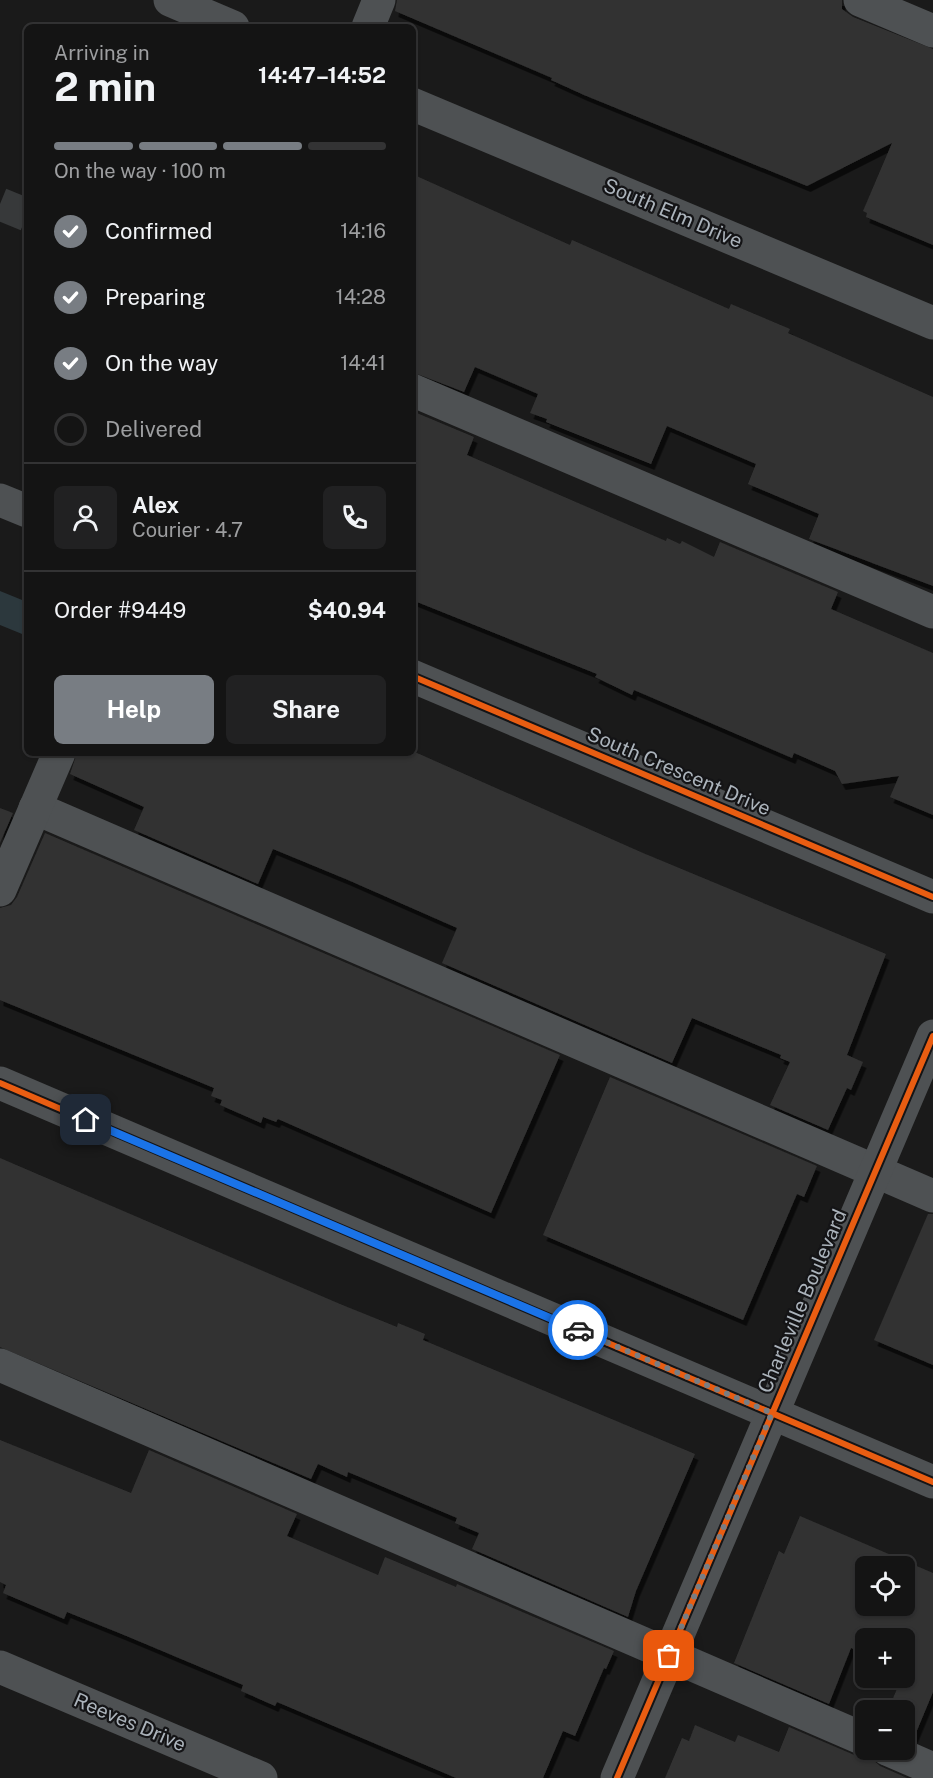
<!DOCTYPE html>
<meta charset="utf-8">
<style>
body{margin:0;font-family:"Public Sans",sans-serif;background:#212122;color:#f1f3f6;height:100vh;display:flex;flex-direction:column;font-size:22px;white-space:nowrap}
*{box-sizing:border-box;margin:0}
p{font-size:20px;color:#9d9ea0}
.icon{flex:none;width:33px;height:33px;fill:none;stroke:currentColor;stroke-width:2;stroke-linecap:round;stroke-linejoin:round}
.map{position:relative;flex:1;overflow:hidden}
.sheet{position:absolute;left:24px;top:24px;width:392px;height:732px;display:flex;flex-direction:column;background:#141414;border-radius:9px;box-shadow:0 2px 4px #0004,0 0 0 2px #333334}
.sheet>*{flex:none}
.tools{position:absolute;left:855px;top:1556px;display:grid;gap:12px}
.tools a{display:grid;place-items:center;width:60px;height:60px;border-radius:9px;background:#141414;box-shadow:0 2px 4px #0004,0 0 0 2px #333334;font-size:30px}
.pin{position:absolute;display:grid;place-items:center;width:51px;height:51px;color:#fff;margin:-26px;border-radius:12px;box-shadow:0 3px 9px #0006}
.courier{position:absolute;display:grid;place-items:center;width:60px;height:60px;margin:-30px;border:4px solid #1a73e8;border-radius:50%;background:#fff;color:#222;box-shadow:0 2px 8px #0007}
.overview em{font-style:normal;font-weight:700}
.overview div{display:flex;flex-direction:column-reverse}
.overview{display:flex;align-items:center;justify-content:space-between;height:102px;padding:0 30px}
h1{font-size:39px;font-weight:700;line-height:45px}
.bar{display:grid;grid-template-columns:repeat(4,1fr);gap:9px 6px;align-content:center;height:72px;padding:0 30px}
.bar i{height:8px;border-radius:4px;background:#333334}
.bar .on{background:#787d83}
.bar p{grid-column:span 4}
.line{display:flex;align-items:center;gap:15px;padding:0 30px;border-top:2px solid #333334}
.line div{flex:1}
.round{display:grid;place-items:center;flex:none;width:63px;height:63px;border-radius:9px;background:#212122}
ol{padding:0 30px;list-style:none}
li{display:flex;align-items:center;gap:18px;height:66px}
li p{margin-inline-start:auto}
li .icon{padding:6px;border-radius:50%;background:#787d83;color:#fff;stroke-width:4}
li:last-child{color:#9d9ea0}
li i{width:33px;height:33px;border:3px solid #333334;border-radius:50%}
.action{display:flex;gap:12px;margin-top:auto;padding:12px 30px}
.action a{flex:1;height:69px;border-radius:9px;background:#787d83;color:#fff;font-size:24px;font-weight:700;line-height:69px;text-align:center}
.action a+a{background:#212122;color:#f1f3f6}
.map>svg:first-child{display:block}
</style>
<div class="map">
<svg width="933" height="1778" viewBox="0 0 933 1778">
<defs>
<filter id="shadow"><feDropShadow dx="3.5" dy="6" stdDeviation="0" flood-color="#0009"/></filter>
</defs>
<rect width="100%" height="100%" fill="#1a1a1a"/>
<path fill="#2c383d" d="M0,591L27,602V636L0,625Z"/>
<g fill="#323232" fill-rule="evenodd" filter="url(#shadow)">
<path d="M397,0H842V9L853,17L933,49V245L866,217L867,213L863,211L892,143L807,186L584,95L551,80L552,78L395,11Z"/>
<path d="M412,174L570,245L572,240L729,309L731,304L790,329L788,333L933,397V586L809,539L819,514L748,484L756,464L667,426L651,464L546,422L547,419L530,413L538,394L475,367L464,392L412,372Z"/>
<path d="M412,411L474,437L467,455L666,541L667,538L680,544L682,541L714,557L720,542L838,592L831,609L933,653V815L890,797L899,776L842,784L835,771L794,753L792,758L634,690L632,695L595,677L597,674L412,600Z"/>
<path d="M77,753H417L643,853L886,954L847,1055L863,1062L851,1090L847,1088L828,1130L770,1105L790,1062L780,1058L781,1055L692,1018L672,1063L442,963L457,928L348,880L273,849L258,884L134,830L144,807L70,774Z"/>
<path d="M0,808L13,813L0,843Z"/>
<path d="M45,833L560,1055L491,1213L278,1119L276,1122L263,1117L261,1123L220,1105L222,1100L211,1096L214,1088L0,1000V908L11,905L17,897Z"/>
<path d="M610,1077L817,1166L804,1197L797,1194L743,1320L543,1235Z"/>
<path d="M0,1158L340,1304L397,1327L398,1323L425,1334L423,1340L695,1454L636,1591L628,1617L472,1549L479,1533L455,1523L457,1518L348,1472L347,1477L318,1464L311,1479L0,1347Z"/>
<path d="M928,1214H933V1365L874,1340Z"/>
<path d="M0,1440L131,1493L149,1450L297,1514L287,1536L378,1575L385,1557L456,1587L457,1584L614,1651L606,1669L604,1668L575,1736L563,1731L543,1778H456L277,1702L275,1706L241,1691L243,1685L124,1635L67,1612L64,1619L3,1593L6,1585L0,1582Z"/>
<path d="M800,1516L933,1573V1692L913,1740L904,1736V1710H888L902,1677H904V1638H866V1654L851,1648L829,1704L734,1663L779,1551L784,1554ZM866,1566H904V1605H866Z"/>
<path d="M695,1725L735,1742L738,1735L779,1752L789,1727L859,1757L871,1758L880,1766L907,1778H665L682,1738L689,1741Z"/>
</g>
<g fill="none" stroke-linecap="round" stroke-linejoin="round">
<path stroke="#37393a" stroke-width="33" stroke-dasharray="33 16" stroke-linecap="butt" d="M0,204L27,215"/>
<g stroke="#4e5153" stroke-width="33">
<path d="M170,0L233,27"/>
<path d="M860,0L933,31"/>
<path d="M368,27L379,0"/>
<path d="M412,104L933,323"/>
<path d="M412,390L933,612"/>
<path d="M0,500L27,511"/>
<path d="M412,676L933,897"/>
<path d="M35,808L933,1196"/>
<path d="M0,890L59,753"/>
<path d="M0,1083L933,1482"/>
<path d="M0,1365L866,1740"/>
<path d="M0,1667L261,1778"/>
<path d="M887,1749L933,1769"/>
<path d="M617,1778L933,1036"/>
</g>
<g stroke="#141416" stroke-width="10">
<g id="cycleway">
<path d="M412,676L933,897"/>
<path d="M0,1083L933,1482"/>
<path d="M617,1778L933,1036"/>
</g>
</g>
<use href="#cycleway" stroke="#e95d12" stroke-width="6"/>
</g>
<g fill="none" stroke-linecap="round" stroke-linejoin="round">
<path stroke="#787d83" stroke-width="6" stroke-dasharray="0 10.8" d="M578,1330L772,1413L669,1656"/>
<path stroke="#1a73e8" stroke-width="8" d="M86,1120L578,1330"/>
</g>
<g text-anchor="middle" stroke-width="4.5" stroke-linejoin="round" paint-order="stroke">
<g font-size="20" fill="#abb3bb" stroke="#141416">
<text transform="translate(673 213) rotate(23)" y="7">South Elm Drive</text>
<text transform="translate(679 771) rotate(23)" y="7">South Crescent Drive</text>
<text transform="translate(802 1301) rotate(-67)" y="7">Charleville Boulevard</text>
<text transform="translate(130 1722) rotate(23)" y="7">Reeves Drive</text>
</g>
</g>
</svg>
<div class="tools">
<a><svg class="icon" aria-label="locate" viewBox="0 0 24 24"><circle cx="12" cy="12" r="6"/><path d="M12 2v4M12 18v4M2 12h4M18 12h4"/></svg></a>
<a>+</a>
<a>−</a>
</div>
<div class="pin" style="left:669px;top:1656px;background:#ea580c"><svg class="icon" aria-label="bag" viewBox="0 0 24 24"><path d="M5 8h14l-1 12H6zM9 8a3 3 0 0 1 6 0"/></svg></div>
<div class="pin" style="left:86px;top:1120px;background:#1f2937"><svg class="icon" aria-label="home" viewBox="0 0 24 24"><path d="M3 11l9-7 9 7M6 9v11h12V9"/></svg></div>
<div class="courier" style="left:578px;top:1330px"><svg class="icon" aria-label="car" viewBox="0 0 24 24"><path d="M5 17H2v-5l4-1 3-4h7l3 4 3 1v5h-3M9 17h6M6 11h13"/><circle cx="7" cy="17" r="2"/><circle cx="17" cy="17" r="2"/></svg></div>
<section class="sheet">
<div class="overview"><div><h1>2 min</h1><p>Arriving in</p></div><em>14:47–14:52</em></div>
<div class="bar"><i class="on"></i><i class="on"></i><i class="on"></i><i></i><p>On the way · 100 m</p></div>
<ol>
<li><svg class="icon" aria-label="check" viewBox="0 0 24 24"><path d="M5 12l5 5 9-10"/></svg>Confirmed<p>14:16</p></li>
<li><svg class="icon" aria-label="check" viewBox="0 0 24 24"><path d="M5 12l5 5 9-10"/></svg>Preparing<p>14:28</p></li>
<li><svg class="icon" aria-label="check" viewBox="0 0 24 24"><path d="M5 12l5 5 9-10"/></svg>On the way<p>14:41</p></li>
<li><i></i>Delivered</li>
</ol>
<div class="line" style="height:108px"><a class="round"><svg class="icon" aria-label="person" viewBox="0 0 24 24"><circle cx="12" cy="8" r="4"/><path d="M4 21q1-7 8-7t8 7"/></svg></a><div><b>Alex</b><p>Courier · 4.7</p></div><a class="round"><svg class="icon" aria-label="phone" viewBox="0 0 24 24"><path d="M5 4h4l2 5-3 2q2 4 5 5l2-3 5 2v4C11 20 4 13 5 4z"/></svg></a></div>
<div class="line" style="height:78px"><div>Order #9449</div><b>$40.94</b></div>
<div class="action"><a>Help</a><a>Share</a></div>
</section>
</div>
